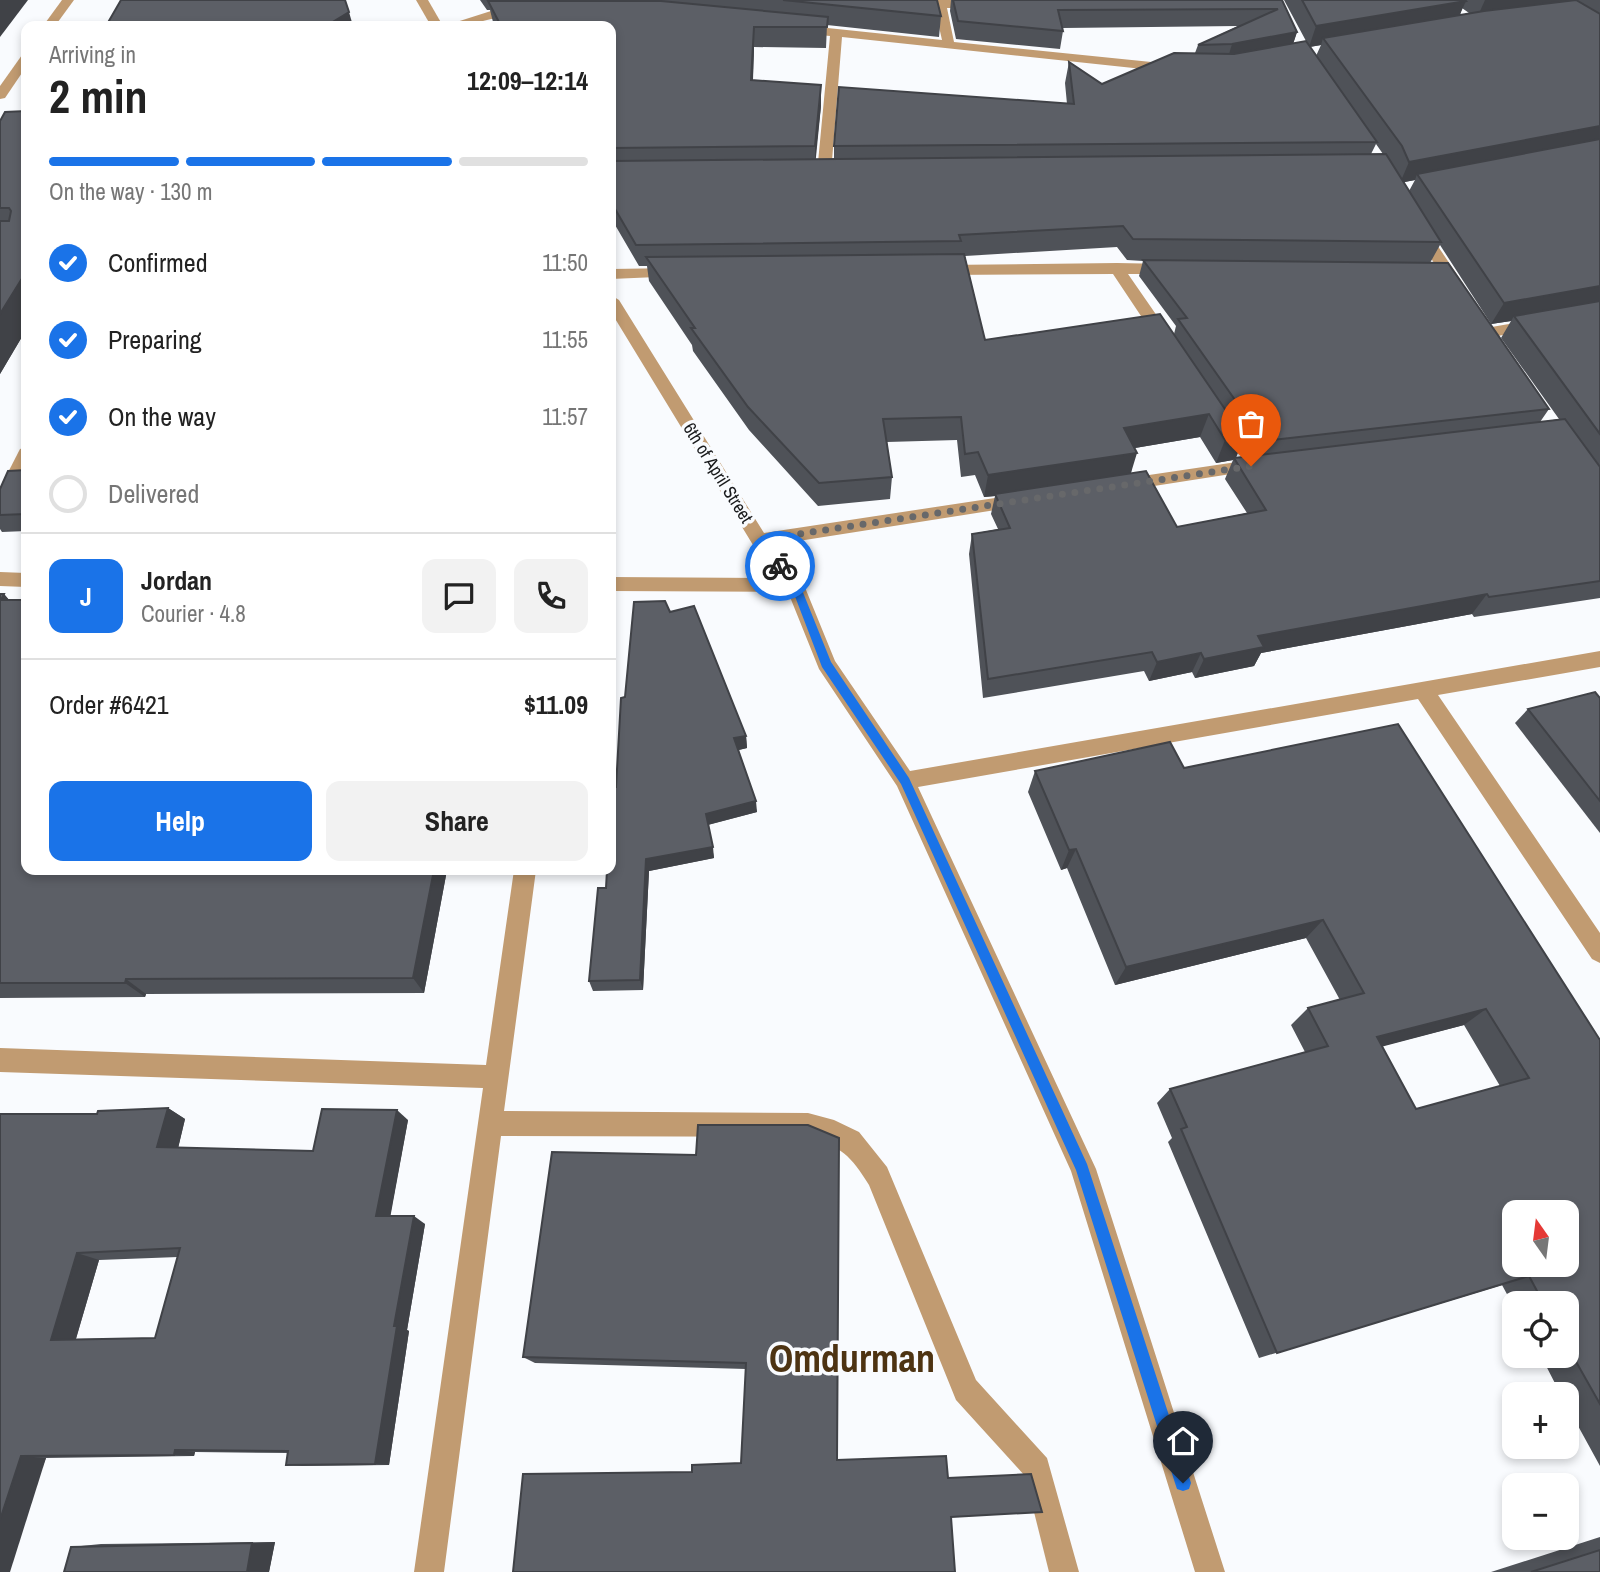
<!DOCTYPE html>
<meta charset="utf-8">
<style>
body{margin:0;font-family:"Archivo Narrow",sans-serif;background:#f2f2f2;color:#222;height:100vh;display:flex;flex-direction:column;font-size:26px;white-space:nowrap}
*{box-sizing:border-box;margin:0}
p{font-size:23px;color:#767676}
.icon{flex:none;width:38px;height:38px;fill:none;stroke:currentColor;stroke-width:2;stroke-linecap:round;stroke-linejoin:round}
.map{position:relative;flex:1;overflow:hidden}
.side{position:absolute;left:21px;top:21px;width:595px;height:854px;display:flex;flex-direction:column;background:#fff;border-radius:14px;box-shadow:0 4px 10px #0003}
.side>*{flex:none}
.needle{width:46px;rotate:346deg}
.tools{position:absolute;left:1502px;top:1200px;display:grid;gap:14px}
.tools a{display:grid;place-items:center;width:77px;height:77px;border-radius:14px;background:#fff;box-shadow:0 4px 10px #0003;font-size:35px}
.pin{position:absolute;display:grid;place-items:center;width:60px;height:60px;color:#fff;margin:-72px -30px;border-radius:50% 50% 50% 0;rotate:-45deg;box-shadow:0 0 7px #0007}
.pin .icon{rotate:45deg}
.courier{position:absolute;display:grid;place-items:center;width:70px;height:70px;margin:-35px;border:5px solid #1a73e8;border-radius:50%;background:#fff;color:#222;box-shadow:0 2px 9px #0007}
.headline em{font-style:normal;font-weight:700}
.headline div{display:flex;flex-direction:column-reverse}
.headline{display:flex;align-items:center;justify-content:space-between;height:119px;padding:0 28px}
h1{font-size:46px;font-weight:700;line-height:52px}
.bar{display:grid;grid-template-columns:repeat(4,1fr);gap:10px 7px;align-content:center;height:84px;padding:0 28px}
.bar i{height:9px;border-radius:5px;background:#e0e0e0}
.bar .active{background:#1a73e8}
.bar p{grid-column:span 4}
.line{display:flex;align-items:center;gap:18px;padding:0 28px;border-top:2px solid #e0e0e0}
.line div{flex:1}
.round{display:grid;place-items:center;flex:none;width:74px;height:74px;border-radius:14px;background:#f2f2f2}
ol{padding:0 28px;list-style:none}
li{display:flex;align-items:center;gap:21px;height:77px}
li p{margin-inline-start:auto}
li .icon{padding:7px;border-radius:50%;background:#1a73e8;color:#fff;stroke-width:4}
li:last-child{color:#767676}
li i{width:38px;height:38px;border:4px solid #e0e0e0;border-radius:50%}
.action{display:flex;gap:14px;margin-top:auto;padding:14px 28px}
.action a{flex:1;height:80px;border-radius:14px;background:#1a73e8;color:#fff;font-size:28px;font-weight:700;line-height:80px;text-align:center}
.action a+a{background:#f2f2f2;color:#222}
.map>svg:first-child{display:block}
</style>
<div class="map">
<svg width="1600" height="1572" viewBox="0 0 1600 1572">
<rect width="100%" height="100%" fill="#f9fbfe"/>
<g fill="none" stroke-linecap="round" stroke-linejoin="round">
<g fill="#c19b71" fill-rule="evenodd">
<path d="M62,0H74L55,26H43Z"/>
<path d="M416,0H428L443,26H431Z"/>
<path d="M933,0H978L984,4L978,8H947L954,42L1171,64L1177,68L1171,72L842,37L831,173L824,177L819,176L817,173L830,36L799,33L793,29L799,25L942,40Z"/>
<path d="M520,10L524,11V17L491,19L463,26H444L491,11Z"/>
<path d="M26,54V67L5,98L0,99V86L22,55Z"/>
<path d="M1420,226L1425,227L1464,285L1461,288L1456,290L1448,285L1413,230Z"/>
<path d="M1117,263L1168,264L1176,269L1168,274H1128L1173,339L1171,343H1159L1113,274L942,275L934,270L942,265Z"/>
<path d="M675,268L683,273L680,276L611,279V269Z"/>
<path d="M611,295L619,300L764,533L1021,494L1027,496L1030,500L1027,504L1021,506L773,545L804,585L835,661L910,771L1600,651V667L1438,695L1600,933V963L1592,959L1418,699L918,787L1096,1169L1225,1572H1195L1071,1171L897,786L819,669L788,592L611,591V577L779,578L753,545L611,312Z"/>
<path d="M1532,320L1540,325L1538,329L1486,338L1478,333L1486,328Z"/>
<path d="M26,447V470L6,511L0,512V488L20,449Z"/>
<path d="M1257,459L1266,465L1263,469L1122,491L1113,485L1122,479Z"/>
<path d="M0,572L26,573V587L0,586Z"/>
<path d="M514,870H536L504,1111L808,1113L834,1120L859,1132L887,1167L976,1380L1047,1458L1079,1572H1049L1025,1476L956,1400L869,1185C851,1156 841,1146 808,1137L501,1136L444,1572H414L483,1088L0,1072V1048L486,1065Z"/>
</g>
</g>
<g fill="#4f5258" fill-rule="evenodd">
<path d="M480,0H937L941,16L939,37L827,25L826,48L754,47L753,80L821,106L815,159H834V146L1067,104L1065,83L1069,62L1102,84L1195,53L1198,45L1238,26L1063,28V31L1060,49L956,39L950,11L951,0H1282L1297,32L1293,44L1306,41L1284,0H1600V598L1474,617L1472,614L1261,653L1254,666L1195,678L1192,672L1149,681L1144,671L983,698L969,554L972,534L998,529L991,514L995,496L984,497L975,475L961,477L957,440L887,442L892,477L890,499L818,506L749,430L693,351L692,345L649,281L647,266H639L611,218V26H495L493,22L490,10H487ZM1462,8L1469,13L1460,15ZM1321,45L1316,56L1310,47ZM1376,144L1383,154H1371ZM1415,180L1409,191L1404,182ZM1440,245L1491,324L1511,321L1501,338L1559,419L1540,422L1549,409L1430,263ZM1117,247L1127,260L1143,261L1139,276L1176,326L1174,334L985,340L965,256ZM1200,437L1216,463L1233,460L1225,479L1247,513L1177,527L1131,473L1135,448ZM1244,437L1257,455L1236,458Z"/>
<path d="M0,121L26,330L0,374Z"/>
<path d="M26,470V531L2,532L0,529V489Z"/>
<path d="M0,594H4L9,600L26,870H447L424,993L146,994L145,997L0,998Z"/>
<path d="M670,612L746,736L747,748L738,750L757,812L708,825L714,858L649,871L643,990L593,991L589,981L606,888L616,787Z"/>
<path d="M1600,698V833L1515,723L1528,709Z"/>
<path d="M1184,768L1600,1040V1466L1566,1404V1395H1561L1541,1356H1566V1304H1514V1307L1502,1285L1259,1358L1168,1142L1172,1138L1157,1103L1170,1089L1305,1052L1291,1025L1308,1008L1340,1000L1306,938L1115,985L1067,868L1061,870L1028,792L1035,771ZM1464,1025L1500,1086L1416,1109L1382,1046Z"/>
<path d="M168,1108L185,1119L178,1148L313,1151L408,1120L390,1216L425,1224L407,1330L409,1331L389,1465L302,1466L286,1465L288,1453L195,1452L194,1456L46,1458L0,1572L97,1114ZM178,1257L155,1338L76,1339L99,1260Z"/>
<path d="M552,1152L837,1460L948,1478L1042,1512L692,1472L741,1463L746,1369L535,1363L523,1357Z"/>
<path d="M1600,1537V1572H1491Z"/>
<path d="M275,1542L269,1572H64L71,1547L101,1544Z"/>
</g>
<g fill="#404247">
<path d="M0,0H28L0,37Z"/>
<path d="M1485,0H1571L1477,18Z"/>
<path d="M1466,1L1457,21L1323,38L1321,45L1309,47L1316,26Z"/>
<path d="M349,12L353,26H326Z"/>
<path d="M754,27V47L752,101L751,80Z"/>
<path d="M1297,32L1291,50L1227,61L1232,44Z"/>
<path d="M821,85V106L815,167V146Z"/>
<path d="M1600,126V145L1417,174L1415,180L1400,183L1409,162Z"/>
<path d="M26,272V330L0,374V314Z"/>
<path d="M1600,286V305L1514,316L1511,321L1491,324L1504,303Z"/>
<path d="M1209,414L1200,437L1117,451L1124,428Z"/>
<path d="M1244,437L1235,459L1234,458L1233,460L1216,463L1225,440Z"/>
<path d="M1137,453L1130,476L995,494V496L984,497L988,475Z"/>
<path d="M4,594L22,615L1,600Z"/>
<path d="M1487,594L1472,614L1261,653L1254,666L1195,678L1204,659L1258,636Z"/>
<path d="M1201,653L1192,672L1149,681L1157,662Z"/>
<path d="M746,736L747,748L735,751L734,738Z"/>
<path d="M756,801L757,812L707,825L706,814Z"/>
<path d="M713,847L714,858L649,871L643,990L640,980L646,859Z"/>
<path d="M1076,849L1067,868L1061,870L1069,850Z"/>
<path d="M434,870H447L424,993L413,978Z"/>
<path d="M1323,920L1306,938L1115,985L1126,967Z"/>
<path d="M126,979L146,994L145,997L125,983Z"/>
<path d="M1486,1009L1464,1025L1358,1053L1377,1037Z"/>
<path d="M168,1108L185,1119L176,1157L157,1147Z"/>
<path d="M397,1110L408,1120L389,1224L376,1216Z"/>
<path d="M414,1216L425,1224L407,1330L409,1331L389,1465L375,1464L394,1326Z"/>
<path d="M77,1253L99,1260L74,1345L51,1340Z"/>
<path d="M175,1450L195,1452L194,1456L174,1455Z"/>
<path d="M21,1456L46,1458L10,1572H0V1520Z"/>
<path d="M275,1542L269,1572H247L252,1543Z"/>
</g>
<g fill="#5c5f66" stroke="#404247" stroke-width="2" fill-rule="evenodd">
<path d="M121,0H345L349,12L326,26H106Z"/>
<path d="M783,0H937L941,16Z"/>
<path d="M953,0H1282L1297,32L1232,44L1198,45L1278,9L1058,10L1063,31L958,21Z"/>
<path d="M1302,0H1465L1466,1L1316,26Z"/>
<path d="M1576,0L1600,14V126L1409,162L1402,146L1323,38L1484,11Z"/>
<path d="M488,1H661L828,17L827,27H754L751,80L821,85L815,146L611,148V26H501Z"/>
<path d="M1306,41L1377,142L834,146L839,87L1074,104L1069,62L1102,84L1174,53L1234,54Z"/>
<path d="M26,111V272L0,314V221H9L11,211L9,208H0V121L5,112Z"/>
<path d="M1600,139V286L1504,303L1417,174Z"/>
<path d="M1386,154L1441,242L1133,239L1123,226L959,235L961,241L636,245L611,202V161Z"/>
<path d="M964,254L985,340L1160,314L1244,437L1225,440L1209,414L1124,428L1137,453L988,475L978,452L965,454L961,417L883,419L892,477L819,483L748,407L691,328H695L646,257Z"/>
<path d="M1143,260L1448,263L1549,409L1264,441L1178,319L1187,318Z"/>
<path d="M1600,301V434L1514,316Z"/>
<path d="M1565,419L1600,467V581L1489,597L1487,594L1258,636L1264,647L1204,659L1201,653L1157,662L1152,652L988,679L972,534L1010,528L995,494L1146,471L1177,527L1266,510L1234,458Z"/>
<path d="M26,470V514L0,515V489L8,471Z"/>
<path d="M0,594H4L1,600H26V870H434L413,978L126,979L125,983H0Z"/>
<path d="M665,601L670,612L694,606L746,736L734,738L756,801L706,814L713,847L646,859L640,980L589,981L598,888H606L607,870H611V816L613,787H616L621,698L625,697L634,602Z"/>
<path d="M1595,692L1600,698V801L1528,709Z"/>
<path d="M1398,724L1600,1040V1404L1566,1344V1304H1544L1529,1276L1277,1353L1181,1129L1187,1127L1170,1089L1328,1046L1308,1008L1364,993L1323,920L1126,967L1076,849L1069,850L1035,771L1170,742L1184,768ZM1486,1009L1529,1078L1416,1109L1377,1037ZM1514,1213H1566V1265H1514Z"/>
<path d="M168,1108L157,1147L313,1151L322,1109L397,1110L376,1216H414L394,1326H397L375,1464L286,1465L288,1451L175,1450L174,1455L21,1456L0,1520V1114H97L98,1111ZM180,1248L155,1338L51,1340L77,1253Z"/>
<path d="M698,1125H808L839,1138L837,1460L946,1456L948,1478L1031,1474L1042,1512L951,1517L955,1572H513L523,1474L692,1472V1465L741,1463L746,1363L523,1357L552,1152L696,1155Z"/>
<path d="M252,1543L247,1572H64L71,1547Z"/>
<path d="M1600,1550V1572H1531Z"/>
</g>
<path fill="#1a73e8" d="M780,562L800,585L831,662L909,778L1087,1164L1191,1483L1189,1489L1183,1491L1177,1489L1175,1483L1076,1170L901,784L822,667L791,586L775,566Z"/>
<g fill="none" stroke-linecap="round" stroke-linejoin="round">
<path stroke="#67686a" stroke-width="7" stroke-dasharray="0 12.6" d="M780,566L759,540L1251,466"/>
</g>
<g text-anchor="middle" stroke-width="7" stroke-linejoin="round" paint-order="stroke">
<g font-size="18" fill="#18191b" stroke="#f9fbfe">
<text transform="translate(718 473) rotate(58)" y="6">6th of April Street</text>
</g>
<g font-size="38" font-weight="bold" fill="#4d3312" stroke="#f9fbfe">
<text x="852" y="1372">Omdurman</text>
</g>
</g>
</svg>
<div class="tools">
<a><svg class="needle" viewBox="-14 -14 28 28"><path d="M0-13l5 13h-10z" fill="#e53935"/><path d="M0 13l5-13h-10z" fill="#767676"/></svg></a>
<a><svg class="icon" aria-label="locate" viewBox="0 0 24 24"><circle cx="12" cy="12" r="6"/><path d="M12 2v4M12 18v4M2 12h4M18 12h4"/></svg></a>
<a>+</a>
<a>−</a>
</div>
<div class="pin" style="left:1251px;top:466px;background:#ea580c"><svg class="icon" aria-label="bag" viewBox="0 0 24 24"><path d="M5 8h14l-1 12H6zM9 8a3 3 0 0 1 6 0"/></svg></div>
<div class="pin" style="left:1183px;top:1483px;background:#1f2937"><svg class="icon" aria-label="home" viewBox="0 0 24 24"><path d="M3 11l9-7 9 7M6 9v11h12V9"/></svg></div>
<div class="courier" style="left:780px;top:566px"><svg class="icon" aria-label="bike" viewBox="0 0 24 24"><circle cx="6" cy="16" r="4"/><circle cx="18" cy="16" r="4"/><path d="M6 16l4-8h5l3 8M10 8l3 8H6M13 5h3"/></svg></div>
<section class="side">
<div class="headline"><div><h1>2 min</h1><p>Arriving in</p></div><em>12:09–12:14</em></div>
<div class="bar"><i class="active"></i><i class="active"></i><i class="active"></i><i></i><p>On the way · 130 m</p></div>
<ol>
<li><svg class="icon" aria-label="check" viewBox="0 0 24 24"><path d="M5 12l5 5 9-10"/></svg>Confirmed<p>11:50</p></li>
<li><svg class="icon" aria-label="check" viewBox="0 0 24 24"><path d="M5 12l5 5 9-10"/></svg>Preparing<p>11:55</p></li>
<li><svg class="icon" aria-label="check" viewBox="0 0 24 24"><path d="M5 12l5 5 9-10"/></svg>On the way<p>11:57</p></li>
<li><i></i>Delivered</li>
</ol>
<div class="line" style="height:126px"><b class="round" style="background:#1a73e8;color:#fff">J</b><div><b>Jordan</b><p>Courier · 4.8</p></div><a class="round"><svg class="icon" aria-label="chat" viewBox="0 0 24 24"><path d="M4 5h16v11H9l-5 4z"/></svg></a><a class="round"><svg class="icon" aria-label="phone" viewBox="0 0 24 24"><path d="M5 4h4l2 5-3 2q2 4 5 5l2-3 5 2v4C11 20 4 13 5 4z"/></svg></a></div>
<div class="line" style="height:91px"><div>Order #6421</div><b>$11.09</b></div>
<div class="action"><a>Help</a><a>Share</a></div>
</section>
</div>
